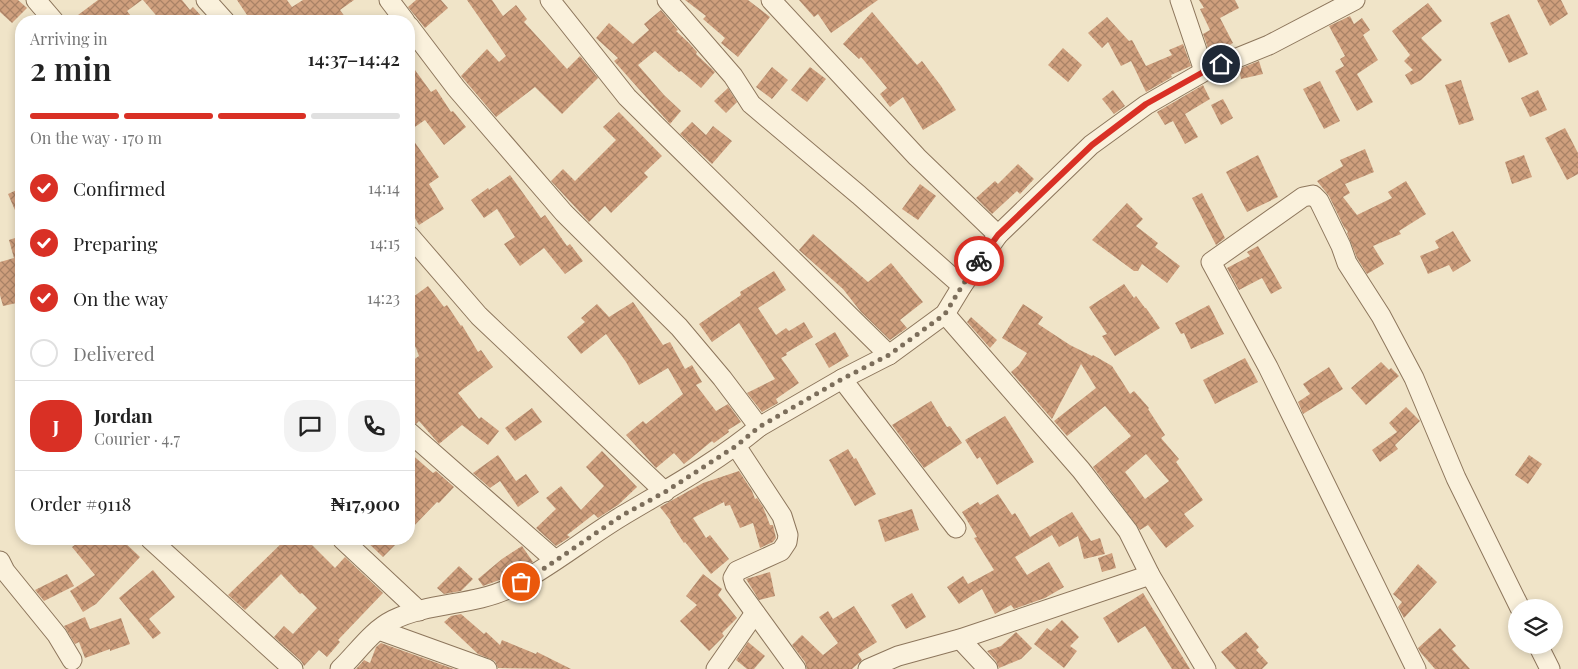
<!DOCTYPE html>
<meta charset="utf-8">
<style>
body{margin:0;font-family:"Playfair Display",serif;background:#f2f2f2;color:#222;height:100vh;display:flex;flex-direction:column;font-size:19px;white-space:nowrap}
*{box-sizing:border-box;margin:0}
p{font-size:16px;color:#767676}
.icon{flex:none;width:28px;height:28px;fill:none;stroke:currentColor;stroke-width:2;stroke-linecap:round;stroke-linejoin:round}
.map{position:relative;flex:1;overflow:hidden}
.panel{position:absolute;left:15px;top:15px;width:400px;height:530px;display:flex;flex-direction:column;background:#fff;border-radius:20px;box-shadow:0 2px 8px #0003}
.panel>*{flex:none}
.tools{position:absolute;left:1508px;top:599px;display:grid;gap:10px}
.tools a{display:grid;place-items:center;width:55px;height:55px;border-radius:50%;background:#fff;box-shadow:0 2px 8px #0003;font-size:25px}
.pin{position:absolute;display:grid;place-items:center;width:42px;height:42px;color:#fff;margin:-21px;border:2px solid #fff;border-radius:50%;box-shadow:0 1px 5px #0007}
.courier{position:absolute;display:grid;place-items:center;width:50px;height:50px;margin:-25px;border:4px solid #d93025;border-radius:50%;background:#fff;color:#222;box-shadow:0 1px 6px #0007}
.summary em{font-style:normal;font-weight:600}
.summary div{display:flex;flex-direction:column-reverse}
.summary{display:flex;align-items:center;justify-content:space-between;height:85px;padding:0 15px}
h1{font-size:32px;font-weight:600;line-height:38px}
.bar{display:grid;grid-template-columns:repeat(4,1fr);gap:8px 5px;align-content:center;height:60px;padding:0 15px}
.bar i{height:6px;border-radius:4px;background:#e0e0e0}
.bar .current{background:#d93025}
.bar p{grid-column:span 4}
.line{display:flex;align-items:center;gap:12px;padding:0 15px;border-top:1px solid #e0e0e0}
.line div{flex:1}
.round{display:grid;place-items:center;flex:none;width:52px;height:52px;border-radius:20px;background:#f2f2f2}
ol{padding:0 15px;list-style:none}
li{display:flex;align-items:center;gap:15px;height:55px}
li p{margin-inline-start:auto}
li .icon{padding:5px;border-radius:50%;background:#d93025;color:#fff;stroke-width:4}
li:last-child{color:#767676}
li i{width:28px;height:28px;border:2px solid #e0e0e0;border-radius:50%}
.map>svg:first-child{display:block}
</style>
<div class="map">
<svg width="1578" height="669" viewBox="0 0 1578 669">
<defs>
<pattern id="building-cross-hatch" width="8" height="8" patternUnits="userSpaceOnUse" patternTransform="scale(1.25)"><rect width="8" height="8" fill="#cf9f7d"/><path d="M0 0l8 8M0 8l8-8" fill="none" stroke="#a98266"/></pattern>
</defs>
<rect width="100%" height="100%" fill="#f0e4c8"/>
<g fill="url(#building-cross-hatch)" fill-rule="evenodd">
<path d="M0,0H18L27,8L12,23L0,12Z"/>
<path d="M98,0H142L127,11L135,21H70Z"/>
<path d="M143,0H182L190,10L193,7L206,21H161Z"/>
<path d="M237,0H287L292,7L303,0H354L340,10L348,21H251Z"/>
<path d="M416,0H441L448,8L425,28L408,7Z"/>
<path d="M467,0H492L503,16L516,5L527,19L524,22L567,69L580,56L598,78L562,114L535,87L496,117L461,76L487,49L499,62L506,56Z"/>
<path d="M685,0H748L770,17L738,57L721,43L725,38L703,19L706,16Z"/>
<path d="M799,0H878L831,33L818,14L814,17Z"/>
<path d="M1199,0H1235L1239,8L1220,18L1233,43L1214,54L1212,50L1209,51L1203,34L1210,30L1200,9L1204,8Z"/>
<path d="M1537,0H1561L1568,14L1550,26Z"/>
<path d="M1428,3L1442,21L1421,38L1442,60L1421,80L1411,85L1405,75L1413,70L1404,61L1410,55L1392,31Z"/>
<path d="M661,10L678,30L676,31L689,43L697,52L696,54L715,72L701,88L681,71L679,72L655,51L638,65L664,95L681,111L670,124L614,61L618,58L596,38L609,23L633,44L649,30L644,24Z"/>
<path d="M872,12L917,65L922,61L941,86L956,110L923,130L903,97L890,107L880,94L887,88L861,57L859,59L843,44Z"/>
<path d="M1509,14L1528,54L1509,63L1490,23Z"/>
<path d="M1350,16L1354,24L1362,18L1370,30L1363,35L1378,60L1357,74L1373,102L1357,111L1335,71L1344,66L1340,59L1345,56L1329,26Z"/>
<path d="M1107,17L1129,41L1132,40L1146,66L1172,55L1169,50L1183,44L1191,66L1171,75L1172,77L1146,92L1131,61L1121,66L1108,42L1102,48L1088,33Z"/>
<path d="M1063,48L1082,65L1068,82L1048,65Z"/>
<path d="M1259,61L1263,74L1241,79L1239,69Z"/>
<path d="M772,67L788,80L772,99L756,87Z"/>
<path d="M810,67L826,79L807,102L791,90Z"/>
<path d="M415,70L431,92L436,89L451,112L453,111L466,127L444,145L425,120L409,131V74Z"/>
<path d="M1461,80L1474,120L1459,125L1445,85Z"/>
<path d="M1320,81L1340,121L1324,129L1303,89Z"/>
<path d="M1203,85L1210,99L1185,114L1198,137L1185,144L1173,121L1165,125L1157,112Z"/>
<path d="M728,88L737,102L726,113L714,101Z"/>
<path d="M1113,90L1125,106L1114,114L1102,99Z"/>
<path d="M1538,90L1547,110L1530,117L1521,98Z"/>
<path d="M1223,99L1233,118L1221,125L1211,105Z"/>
<path d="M619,112L662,156L644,173L648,177L611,213L605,206L589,222L551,181L563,169L575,181L616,140L603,127Z"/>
<path d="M692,122L706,135L713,126L732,141L712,164L680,134Z"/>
<path d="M1565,128L1578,153V174L1567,180L1545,138Z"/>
<path d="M409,134L439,177L429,184L444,209L419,225L409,208Z"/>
<path d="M1365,149L1374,172L1345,184L1350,193L1343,197L1357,215L1392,198L1388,192L1406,181L1426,214L1399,231L1401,234L1373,246L1384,264L1367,274L1357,258L1347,233L1348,232L1344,227L1329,196L1317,181L1343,166L1340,160Z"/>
<path d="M1258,155L1278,197L1247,212L1226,172Z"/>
<path d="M1524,155L1532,177L1512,184L1505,162Z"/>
<path d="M1018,164L1034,179L1020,194L1017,191L992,214L976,198L995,181L998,184Z"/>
<path d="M510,175L541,218L545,215L567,246L570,244L583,261L565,274L544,248L520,266L504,244L515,237L497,209L484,218L471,200L488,188L489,190Z"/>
<path d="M920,184L936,196L918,220L902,209Z"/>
<path d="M21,188V224L8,194Z"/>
<path d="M1202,193L1225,238L1216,245L1192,198Z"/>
<path d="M1127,203L1143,219L1136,226L1158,243L1155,247L1180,266L1167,283L1142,264L1138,271H1134L1092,240Z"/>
<path d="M1453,231L1471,261L1453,272L1449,265L1428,274L1420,256L1439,248L1435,241Z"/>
<path d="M813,234L868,282L891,263L923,302L900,320L907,328L890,340L861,312L843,289L799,250Z"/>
<path d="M21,236V302L3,306L0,295V262L14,258L9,240Z"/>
<path d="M1258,246L1282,288L1271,294L1262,278L1239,290L1227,268L1250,256L1247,252Z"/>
<path d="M774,271L786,290L758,308L776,335L786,328L789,331L804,322L813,337L786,353L787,355L781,358L799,383L776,399L778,403L762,412L747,393L775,379L739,323L712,342L699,324L741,295L740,292Z"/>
<path d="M1124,284L1134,298L1136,296L1145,308H1146L1160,328L1115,356L1102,336L1107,334L1089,307Z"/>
<path d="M428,286L444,307L447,305L461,326L462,325L478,352L481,350L493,367L458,393L479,419L481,417L499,431L488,445L462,425L439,444L419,421L416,424L409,420V363L419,356L416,348L409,337V300Z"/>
<path d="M633,302L663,345L670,342L685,369L692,365L702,382L696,385L716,411L728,404L741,422L728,430L729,432L714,443L712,441L684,464L674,453L656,468L626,435L643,421L646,424L683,394L668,368L639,385L626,362L606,334L581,354L567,337L585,322L581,318L597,304L609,317Z"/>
<path d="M1023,304L1043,317L1038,324L1070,345L1092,356L1093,355L1112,366L1130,394L1134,391L1149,408L1148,409L1165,435L1161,438L1179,459L1176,462L1203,500L1184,514L1194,526L1166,548L1148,525L1140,530L1093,467L1131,436L1105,406L1067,436L1054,421L1096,388L1081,364L1052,419L1011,372L1019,365L1027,353L1002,338ZM1146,454L1169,481L1145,499L1125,472Z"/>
<path d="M1209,305L1224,334L1191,349L1184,333L1181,334L1175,323Z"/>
<path d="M971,317L997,340L990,348L967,322Z"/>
<path d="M835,332L849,356L829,368L815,344Z"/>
<path d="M1245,358L1258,382L1215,404L1203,380Z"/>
<path d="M1381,362L1389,370L1391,368L1399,376L1366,405L1351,388Z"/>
<path d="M1329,367L1343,389L1303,414L1298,402L1310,394L1303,384Z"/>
<path d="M931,401L947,427L950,426L962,443L924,468L892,425Z"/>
<path d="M1406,407L1420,421L1395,445L1398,449L1380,462L1372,450L1397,432L1389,423Z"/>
<path d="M532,408L542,422L515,441L505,428Z"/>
<path d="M1005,416L1034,462L997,485L980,457L977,459L965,440Z"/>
<path d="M848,449L854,459L856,458L876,494L855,506L829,460Z"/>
<path d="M602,451L637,487L618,505L598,518L594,514L567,535L570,537L556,546L536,528L556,509L546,498L561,486L581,510L604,486L586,467Z"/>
<path d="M409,452L433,473L436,471L454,487L439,503L437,502L409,531Z"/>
<path d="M498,455L516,481L526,474L539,492L518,507L500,481L490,488L473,473Z"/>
<path d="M1529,455L1542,464L1528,484L1515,475Z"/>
<path d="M739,471L752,491L755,499L757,498L763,507L770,525H773L776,538L773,542L760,548L753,523L740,528L730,505L725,506L724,502L693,518L706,538L710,535L729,559L711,574L685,542L684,543L670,522L671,521L660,507L703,483Z"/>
<path d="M998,494L1012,515L1015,513L1030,537L1072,512L1091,541L1100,538L1105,554L1084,559L1078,536L1059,547L1052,535L1015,557L1027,575L1049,562L1064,587L1045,598L1014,609L1011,605L995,614L982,589L959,604L947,587L963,576L968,584L994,570L974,538L977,537L962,512L978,502L980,505Z"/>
<path d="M912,509L919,530L885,542L878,520Z"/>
<path d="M71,539H121L140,557L96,604L83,612L70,591L95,575L72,547L76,544Z"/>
<path d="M286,539H306L335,568L345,557L383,593L338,640L340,642L327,657L319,650L304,666L301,661L274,637L284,626L293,634L317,608L302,593L300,594L281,574L245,610L228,595Z"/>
<path d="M364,539H401L383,557Z"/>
<path d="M522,546L533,562L515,572L514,571L505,578L483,586L478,579L502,559Z"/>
<path d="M1112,553L1116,568L1102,572L1098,558Z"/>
<path d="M1418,564L1437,582L1404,618L1398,607L1402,602L1393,594Z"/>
<path d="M459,566L473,579L461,591L444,594L437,588Z"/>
<path d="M153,570L175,597L149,619L161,633L153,639L119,598Z"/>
<path d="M770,572L775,596L759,600L746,579Z"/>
<path d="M67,574L74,586L44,601L35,590Z"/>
<path d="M703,574L722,589L718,595L737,618L722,633L724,636L709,651L680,621L697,605L686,596Z"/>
<path d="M912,593L926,617L906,629L891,605Z"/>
<path d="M1143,593L1190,669H1172L1145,626L1118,643L1103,618Z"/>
<path d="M854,606L877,642L858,654L862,660L852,669H807L805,662L792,645L802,635L823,655L838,643L819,617L828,611L833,619Z"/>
<path d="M461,614L484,634L486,632L500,645L502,640L536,654L537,652L571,669L498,668L495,661L478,654L444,622L451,616Z"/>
<path d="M85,617L90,629L121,618L130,644L110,651V649L85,658L79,642L75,644L64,626Z"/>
<path d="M1062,620L1079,637L1070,646L1077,651L1064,668L1034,644L1047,628L1051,631Z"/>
<path d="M1440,628L1456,646L1452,649L1470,669H1435L1421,653L1418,648Z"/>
<path d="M1016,632L1032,648L1021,659L999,668L996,661L987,651L1001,646Z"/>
<path d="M1246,632L1259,647L1256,650L1268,663L1262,669H1236L1221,652Z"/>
<path d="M748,642L765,656L754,669H747L736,660Z"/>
<path d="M381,643L454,669H356L364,660L370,663L376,647Z"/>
</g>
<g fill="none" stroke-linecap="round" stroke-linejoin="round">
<g stroke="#8d765c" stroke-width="21">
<g id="minor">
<path d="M36,0L54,21"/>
<path d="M206,0L225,21"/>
<path d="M389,0L405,21"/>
<path d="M550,0L627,97L889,355"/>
<path d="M667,0L733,76L751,104L859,195L962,286"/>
<path d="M771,0L917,157L998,235"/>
<path d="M1180,0L1204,71"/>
<path d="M409,235L479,316L665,492"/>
<path d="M945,314L1081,470L1128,531L1150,575L1206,669"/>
<path d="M842,379L956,528"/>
<path d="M759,427L842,379L889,355L945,314L962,286L998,235L1091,145L1146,105L1205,71L1269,45L1355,0"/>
<path d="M409,432L555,560"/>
<path d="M736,446L782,516L788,535L787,542L781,551L737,571L733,578L735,585L796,669"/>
<path d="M150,539L293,669"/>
<path d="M342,539L419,611"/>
<path d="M0,561L5,571L57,635L72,660"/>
<path d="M379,630L487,669"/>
<path d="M960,639L988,669"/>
<path d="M1538,645L1550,669"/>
<path d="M340,669C357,653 371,631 393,620C429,602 473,606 510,588C549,568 584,539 622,516C669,488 717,462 759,427L722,378L679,327L564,213L456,88L409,26"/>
<path d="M716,669L755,613"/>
<path d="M868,669L898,656L960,639L1150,575"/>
<path d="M1416,669L1268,367L1211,262L1303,197L1313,195L1319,201L1341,246L1347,263L1381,316L1414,378L1456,478L1520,608"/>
</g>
</g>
<use href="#minor" stroke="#faf1dc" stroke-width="19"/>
</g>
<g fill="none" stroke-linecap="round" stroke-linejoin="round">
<path stroke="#7c6e5b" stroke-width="5" stroke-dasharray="0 9" d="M521,582L536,574L621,516L665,492L736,446L759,427L842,379L889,355L945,314L962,286L979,261"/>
<path stroke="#d93025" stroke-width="6" d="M979,261L998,235L1092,145L1146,104L1205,71L1221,64"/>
</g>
</svg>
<div class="tools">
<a><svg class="icon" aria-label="layers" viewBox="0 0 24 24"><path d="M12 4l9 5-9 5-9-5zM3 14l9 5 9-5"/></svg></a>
</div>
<div class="pin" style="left:521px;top:582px;background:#ea580c"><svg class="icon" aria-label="bag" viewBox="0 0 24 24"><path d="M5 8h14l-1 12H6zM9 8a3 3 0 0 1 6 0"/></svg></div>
<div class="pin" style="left:1221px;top:64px;background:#1f2937"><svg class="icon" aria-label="home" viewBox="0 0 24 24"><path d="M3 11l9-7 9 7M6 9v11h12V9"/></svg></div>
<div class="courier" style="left:979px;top:261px"><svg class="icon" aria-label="bike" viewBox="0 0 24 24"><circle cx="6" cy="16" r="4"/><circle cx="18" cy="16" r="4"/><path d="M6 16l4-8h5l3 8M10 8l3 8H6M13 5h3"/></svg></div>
<section class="panel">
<div class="summary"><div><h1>2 min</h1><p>Arriving in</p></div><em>14:37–14:42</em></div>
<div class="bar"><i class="current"></i><i class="current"></i><i class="current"></i><i></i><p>On the way · 170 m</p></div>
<ol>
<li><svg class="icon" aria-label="check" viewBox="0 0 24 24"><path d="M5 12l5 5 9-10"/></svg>Confirmed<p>14:14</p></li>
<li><svg class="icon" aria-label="check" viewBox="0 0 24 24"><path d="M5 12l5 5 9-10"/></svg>Preparing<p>14:15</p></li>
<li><svg class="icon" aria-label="check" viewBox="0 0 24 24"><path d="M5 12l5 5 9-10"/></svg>On the way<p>14:23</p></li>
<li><i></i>Delivered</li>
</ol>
<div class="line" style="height:90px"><b class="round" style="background:#d93025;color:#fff">J</b><div><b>Jordan</b><p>Courier · 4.7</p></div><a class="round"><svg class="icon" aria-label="chat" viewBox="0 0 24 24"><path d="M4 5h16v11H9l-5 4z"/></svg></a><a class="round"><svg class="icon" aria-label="phone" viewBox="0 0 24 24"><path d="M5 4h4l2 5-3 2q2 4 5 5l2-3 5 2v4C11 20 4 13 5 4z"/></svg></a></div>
<div class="line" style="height:65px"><div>Order #9118</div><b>₦17,900</b></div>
</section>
</div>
